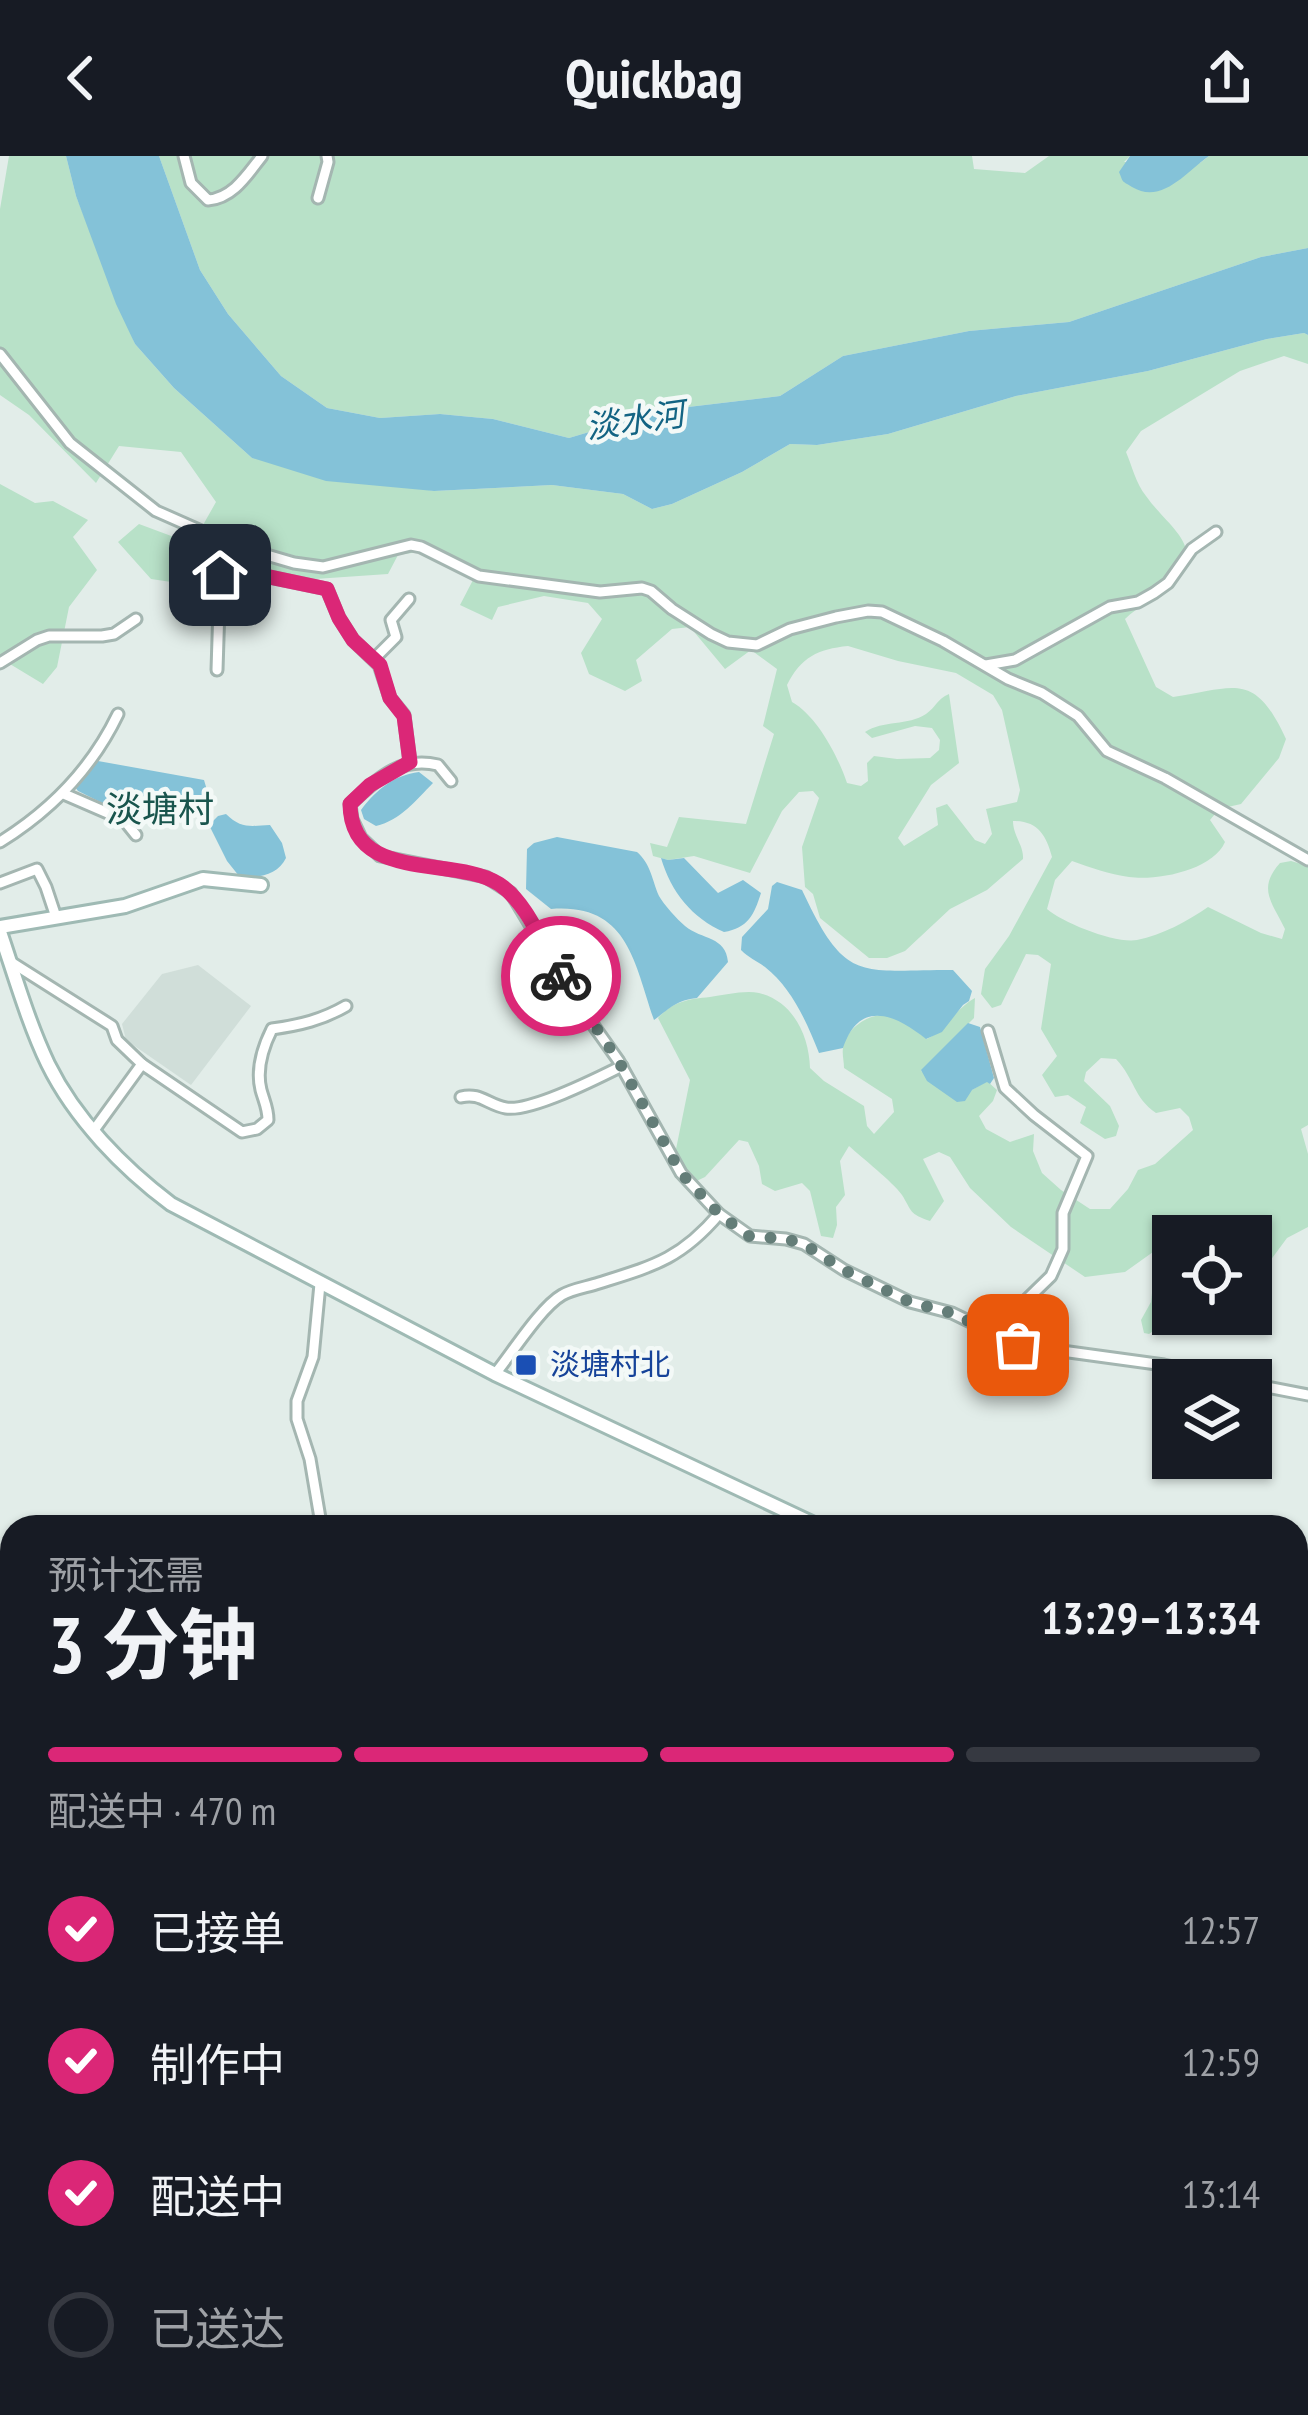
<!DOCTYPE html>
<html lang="zh">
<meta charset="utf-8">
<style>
body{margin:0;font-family:"PT Sans Narrow","Noto Sans SC",sans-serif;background:#242831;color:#f1f3f6;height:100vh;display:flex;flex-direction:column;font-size:45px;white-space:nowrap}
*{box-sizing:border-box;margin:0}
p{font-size:39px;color:#9ea1a6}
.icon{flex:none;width:66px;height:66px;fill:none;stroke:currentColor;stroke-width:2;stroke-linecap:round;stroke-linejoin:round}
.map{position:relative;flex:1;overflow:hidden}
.sheet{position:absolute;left:0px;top:1359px;width:1308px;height:900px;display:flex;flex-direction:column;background:#171b24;border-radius:36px 36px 0 0;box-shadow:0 3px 9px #0004}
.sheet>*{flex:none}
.buttons{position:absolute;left:1152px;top:1059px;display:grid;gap:24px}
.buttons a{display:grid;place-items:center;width:120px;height:120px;border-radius:0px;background:#171b24;box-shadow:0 3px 9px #0004;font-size:60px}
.pin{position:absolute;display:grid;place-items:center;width:102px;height:102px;color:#fff;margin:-51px;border-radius:24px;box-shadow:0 6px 18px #0006}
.courier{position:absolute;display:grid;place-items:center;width:120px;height:120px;margin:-60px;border:9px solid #db2777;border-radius:50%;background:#fff;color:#222;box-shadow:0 3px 15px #0007}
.headline em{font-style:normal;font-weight:700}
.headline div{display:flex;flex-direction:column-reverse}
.headline{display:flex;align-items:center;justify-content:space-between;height:204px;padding:0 48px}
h1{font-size:78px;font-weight:700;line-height:90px}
.bar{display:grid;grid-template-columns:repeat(4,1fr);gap:18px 12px;align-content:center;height:144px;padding:0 48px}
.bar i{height:15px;border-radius:9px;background:#363941}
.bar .current{background:#db2777}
.bar p{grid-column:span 4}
ol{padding:0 48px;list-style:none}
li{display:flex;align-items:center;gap:36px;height:132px}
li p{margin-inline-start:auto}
li .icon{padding:12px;border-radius:50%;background:#db2777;color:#fff;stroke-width:4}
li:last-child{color:#9ea1a6}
li i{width:66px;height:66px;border:6px solid #363941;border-radius:50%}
header{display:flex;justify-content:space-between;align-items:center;height:156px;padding:0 48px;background:#171b24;font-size:54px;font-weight:700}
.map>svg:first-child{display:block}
</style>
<header><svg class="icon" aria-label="back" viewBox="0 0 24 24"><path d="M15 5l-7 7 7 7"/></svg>Quickbag<svg class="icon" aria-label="share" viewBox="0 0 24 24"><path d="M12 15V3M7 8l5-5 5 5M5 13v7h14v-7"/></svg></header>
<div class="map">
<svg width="1308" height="2259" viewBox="0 0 1308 2259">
<rect width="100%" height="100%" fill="#e2ede9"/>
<path fill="#d0ded9" d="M198,809L251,850L191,929L126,884L122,868L162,818Z"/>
<g fill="#b8e1c8" fill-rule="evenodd">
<path d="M9,0H66L76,40L135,188L174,232L252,302L434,335L552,329L623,338L652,353L672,348L742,316L790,288L817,289L888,278L1016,240L1148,215L1267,183L1304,177L1308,179V208L1284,200L1240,215L1141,275L1126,296C1132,310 1136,328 1146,340C1169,373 1214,394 1165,435C1152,445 1137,451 1125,463L1156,531L1173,541C1235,532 1254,514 1286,583L1279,602L1241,648L1219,653L1210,664L1225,686C1213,714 1158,725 1129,721C1109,718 1091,712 1072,705L1055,724L1047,753C1063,767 1116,788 1137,784C1162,779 1188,765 1208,751L1261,777L1282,783L1285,773C1272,746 1257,733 1280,707L1291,705L1308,710V969L1301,973L1308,998V1071L1287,1082L1261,1117L1251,1119V1080H1173V1158H1200L1192,1162L1169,1164L1149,1178L1144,1177L1141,1164L1151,1146L1153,1128L1167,1101L1160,1091L1125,1116L1085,1121L1011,1071L970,1032L950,1001L939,996L923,1003L944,1045L930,1065C909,1058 912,1055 902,1039C892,1025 862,1002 849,990L840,1005L845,1039L836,1051L837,1069L833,1082L821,1080L810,1035L802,1027L775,1035L762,1028L759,1010L748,986L739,984L705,1021L686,1030L673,1008L690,924L658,862C673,845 689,843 710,841C724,839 745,834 759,837C794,846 809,880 810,912L824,925L864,950L867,970L874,978L894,956L892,943L844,912C844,905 842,899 843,892C845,874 867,858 885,859C901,859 915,875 927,883C947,873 955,853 975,842L974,862L921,915L972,934L987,925L997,934L993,945L979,960L986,973L1010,986L1034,978L1033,995L1042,1017L1061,1034L1090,1053H1110L1128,1033L1138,1014L1155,1008L1193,974L1189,961L1180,952L1156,957C1133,941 1135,923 1116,903L1101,902L1086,916L1084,925L1110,950L1119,970L1116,980L1105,983L1080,967L1086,951L1068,939L1055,941L1042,919L1057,900L1041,873L1051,808L1038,799L1026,798L1001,849L992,852L981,838L985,813L1009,780L1052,701C1046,679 1038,665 1013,665C1013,680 1024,689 1023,703L987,734L950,753L905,795L887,802H869L820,762L813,738L805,731L802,691L819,642L813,635L799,636L782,655L750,717L694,700L668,704L653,700L650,687L667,691L679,661L746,668L774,578L763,570L777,513L751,494L725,513L690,471L672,473L636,504L642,525L625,535L589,518L581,497L602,463L588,447L544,440L498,451L492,464L460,449L473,424L425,395L398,399L388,418L315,423L211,404L185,428L151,423L118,386L139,368L182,384L203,369L216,346L181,296L119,290L96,327L29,259L0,239V53ZM848,490L898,505L956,517L993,539L1002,554L1020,634L1017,646L986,653L992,678L985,688L975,684L947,648L936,652L938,669L904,690L898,682L931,629L959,607L949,538C937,543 936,551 926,558C908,570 883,564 865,576L872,582L915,570L932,572L940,584L939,594L930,602L897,603L874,600L867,607L868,625L861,630L847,627C838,600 817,560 792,546L787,529C801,501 818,493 848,490Z"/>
<path d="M159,0H972L974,13L1025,17L1049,0H1130L1124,6L1200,7L1209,0H1308V92L1261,101L1069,166L969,175L843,200L780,240L663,254L569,282L493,263L440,258L380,262L327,252L281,220L228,158L200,114Z"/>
<path d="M0,328L35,347L53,345L88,364L73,381L97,414L69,451L57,511L43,528L0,502Z"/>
</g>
<g fill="#84c2d8">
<path d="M66,0H159L200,114L228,158L281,220L327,252L380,262L440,258L493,263L569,282L663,254L780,240L843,200L969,175L1069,166L1261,101L1308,92V179L1304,177L1267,183L1148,215L1016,240L888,278L817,289L790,288L742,316L672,348L652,353L623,338L552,329L434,335L326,325L252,302L174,232L135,188L116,148L76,40Z"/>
<path d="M1130,0H1209C1186,16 1162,49 1132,31C1121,24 1124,28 1119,16Z"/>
<path d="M98,605L204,624L209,641C183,654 143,657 114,651C102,648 89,640 78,635L75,631Z"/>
<path d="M419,616L433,627C415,645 401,664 376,670L364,663L361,654C376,634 394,619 419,616Z"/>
<path d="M226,658C241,673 251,670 270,669L282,687L286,702C278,719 257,723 239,720L227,705L209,669L218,660Z"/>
<path d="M557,681L637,696C651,708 652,724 659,740C664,749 677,763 685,770C702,784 726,780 728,806L697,842C676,844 669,853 654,864C634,806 628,747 551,753L526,733L527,693L534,687Z"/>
<path d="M661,702L668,704L684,702L718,737L743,724L761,737C754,759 748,772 724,776C692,762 671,736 661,702Z"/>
<path d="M777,726L802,734C846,828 858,814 953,814L972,835L969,845L963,849L942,876L926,883C896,859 860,842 843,892L819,897C807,867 792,832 765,811C757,805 749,802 741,794L742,781L768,753L772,730Z"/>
<path d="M968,867L980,871L994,922L990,928L987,926L972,934L965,945L957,946L927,925L921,914Z"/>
</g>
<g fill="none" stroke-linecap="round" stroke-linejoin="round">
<g stroke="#84c2d8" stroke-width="3">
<path d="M0,1844L12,1849"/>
<path d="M100,2259L101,2247"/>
</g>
<g stroke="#a4b6b1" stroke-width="15">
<g id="street">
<path d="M184,0L191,27L208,44C233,42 247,19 262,0"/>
<path d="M318,42L328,6L327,0"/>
<path d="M0,198L70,287L156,355L233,389L294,407L323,411L411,389L421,391L479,420L600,436L642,432L651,435L672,453L711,478L728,486L757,489L790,473L836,461L868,455L882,456L943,485L1008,523L1042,537L1078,560L1107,595L1165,622L1308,704"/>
<path d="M182,442L220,419L241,415L327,433L339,462L353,484L379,509L390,542L404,559L410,606"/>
<path d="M374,503L396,481L391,464L409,443"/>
<path d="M0,507L37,484L49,480H102L114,478L136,463"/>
<path d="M986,509L1015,504L1110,451L1138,446L1154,437L1168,427L1192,393L1216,376"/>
<path d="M217,514L220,419"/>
<path d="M451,625L438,609C399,600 378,623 350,648L352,663L361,682L380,700L486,721L511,737L574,842L618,904L681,1017L719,1058C681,1103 653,1110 599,1127C587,1131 572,1133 562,1139C541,1151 512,1197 495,1218"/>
<path d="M64,638L124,664L136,679"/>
<path d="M0,686C50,655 92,612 118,558"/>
<path d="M0,727L37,713L46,731L56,761"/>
<path d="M11,806L112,870L117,884L142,908L242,976L257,973L268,964C268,952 264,945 261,934C256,914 263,891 272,873C300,869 322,864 346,850"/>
<path d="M461,941C480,936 488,949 506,952C531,956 598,922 622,910"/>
<path d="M94,974L142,908"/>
<path d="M719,1058L750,1080L786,1083L804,1088L844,1114L910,1146L952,1157L1018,1189L1164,1209L1234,1224"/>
<path d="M984,1174L1014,1156L1051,1120L1063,1093V1057L1087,1000L1034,959L1005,932L988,875"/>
<path d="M1251,1228L1308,1239"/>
<path d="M319,1371L320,1362L310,1303L297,1263V1245L313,1201L320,1128"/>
<path d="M566,2259L576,2247"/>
</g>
</g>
<g stroke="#9fbab4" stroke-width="18">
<g id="secondary">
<path d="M0,771L125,750L203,723L261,729"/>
<path d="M0,776C15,820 28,866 48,908C75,963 123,1012 171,1048L495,1218L820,1371"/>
<path d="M1296,1609L1308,1615"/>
</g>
</g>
<g stroke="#c1cac8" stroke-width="22">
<g id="highway">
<path d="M1296,1732L1308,1721"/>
<path d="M1296,1767L1308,1756"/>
<path d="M839,2259L847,2247"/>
<path d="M865,2259L874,2247"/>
</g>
</g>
<use href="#street" stroke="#fff" stroke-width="9"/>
<use href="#secondary" stroke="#fff" stroke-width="12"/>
<use href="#highway" stroke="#287069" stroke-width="16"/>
</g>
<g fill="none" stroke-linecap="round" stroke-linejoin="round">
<path stroke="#647d78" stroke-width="12" stroke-dasharray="0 21.6" d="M561,820L618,904L681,1017L719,1058L749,1080L786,1083L804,1088L844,1114L910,1146L952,1157L1018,1189"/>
<path stroke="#db2777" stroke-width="15" d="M220,419L241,415L327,433L339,462L353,484L380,509L390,542L404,560L410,606L370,629L350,648C351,728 454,699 499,728C528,747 543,791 561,820"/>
</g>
<rect fill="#1a4fb4" stroke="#f3f9f7" stroke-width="4.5" x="514" y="1197" width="24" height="24" rx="6"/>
<g text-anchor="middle" stroke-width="9" stroke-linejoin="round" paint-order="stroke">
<g font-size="30" fill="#164399" stroke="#f3f9f7" text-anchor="start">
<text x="550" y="1219">淡塘村北</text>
</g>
<g font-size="33" font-style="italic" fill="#136483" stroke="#f3f9f7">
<text transform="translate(635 264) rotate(-8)" y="12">淡水河</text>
</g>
<g font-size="36" fill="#19554d" stroke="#f3f9f7">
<text x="160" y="666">淡塘村</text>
</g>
</g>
</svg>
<div class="buttons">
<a><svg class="icon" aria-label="locate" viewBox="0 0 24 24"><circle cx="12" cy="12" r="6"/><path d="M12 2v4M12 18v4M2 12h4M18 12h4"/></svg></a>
<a><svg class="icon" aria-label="layers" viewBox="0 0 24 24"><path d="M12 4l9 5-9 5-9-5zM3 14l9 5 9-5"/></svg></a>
</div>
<div class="pin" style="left:1018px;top:1189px;background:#ea580c"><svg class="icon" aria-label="bag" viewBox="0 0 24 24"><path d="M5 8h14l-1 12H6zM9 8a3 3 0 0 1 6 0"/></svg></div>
<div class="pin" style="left:220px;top:419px;background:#1f2937"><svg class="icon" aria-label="home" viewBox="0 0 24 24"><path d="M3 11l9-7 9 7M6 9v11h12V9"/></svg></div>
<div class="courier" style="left:561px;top:820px"><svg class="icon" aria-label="bike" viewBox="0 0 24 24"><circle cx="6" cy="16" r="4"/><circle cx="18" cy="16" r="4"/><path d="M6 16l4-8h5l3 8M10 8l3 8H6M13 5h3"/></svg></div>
<section class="sheet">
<div class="headline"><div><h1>3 分钟</h1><p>预计还需</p></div><em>13:29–13:34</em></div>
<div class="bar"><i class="current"></i><i class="current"></i><i class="current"></i><i></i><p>配送中 · 470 m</p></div>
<ol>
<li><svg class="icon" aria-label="check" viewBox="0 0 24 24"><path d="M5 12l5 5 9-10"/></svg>已接单<p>12:57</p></li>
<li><svg class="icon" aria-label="check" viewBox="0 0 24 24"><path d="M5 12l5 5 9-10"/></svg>制作中<p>12:59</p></li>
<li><svg class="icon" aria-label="check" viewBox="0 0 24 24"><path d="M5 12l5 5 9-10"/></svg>配送中<p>13:14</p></li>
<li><i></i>已送达</li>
</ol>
</section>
</div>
